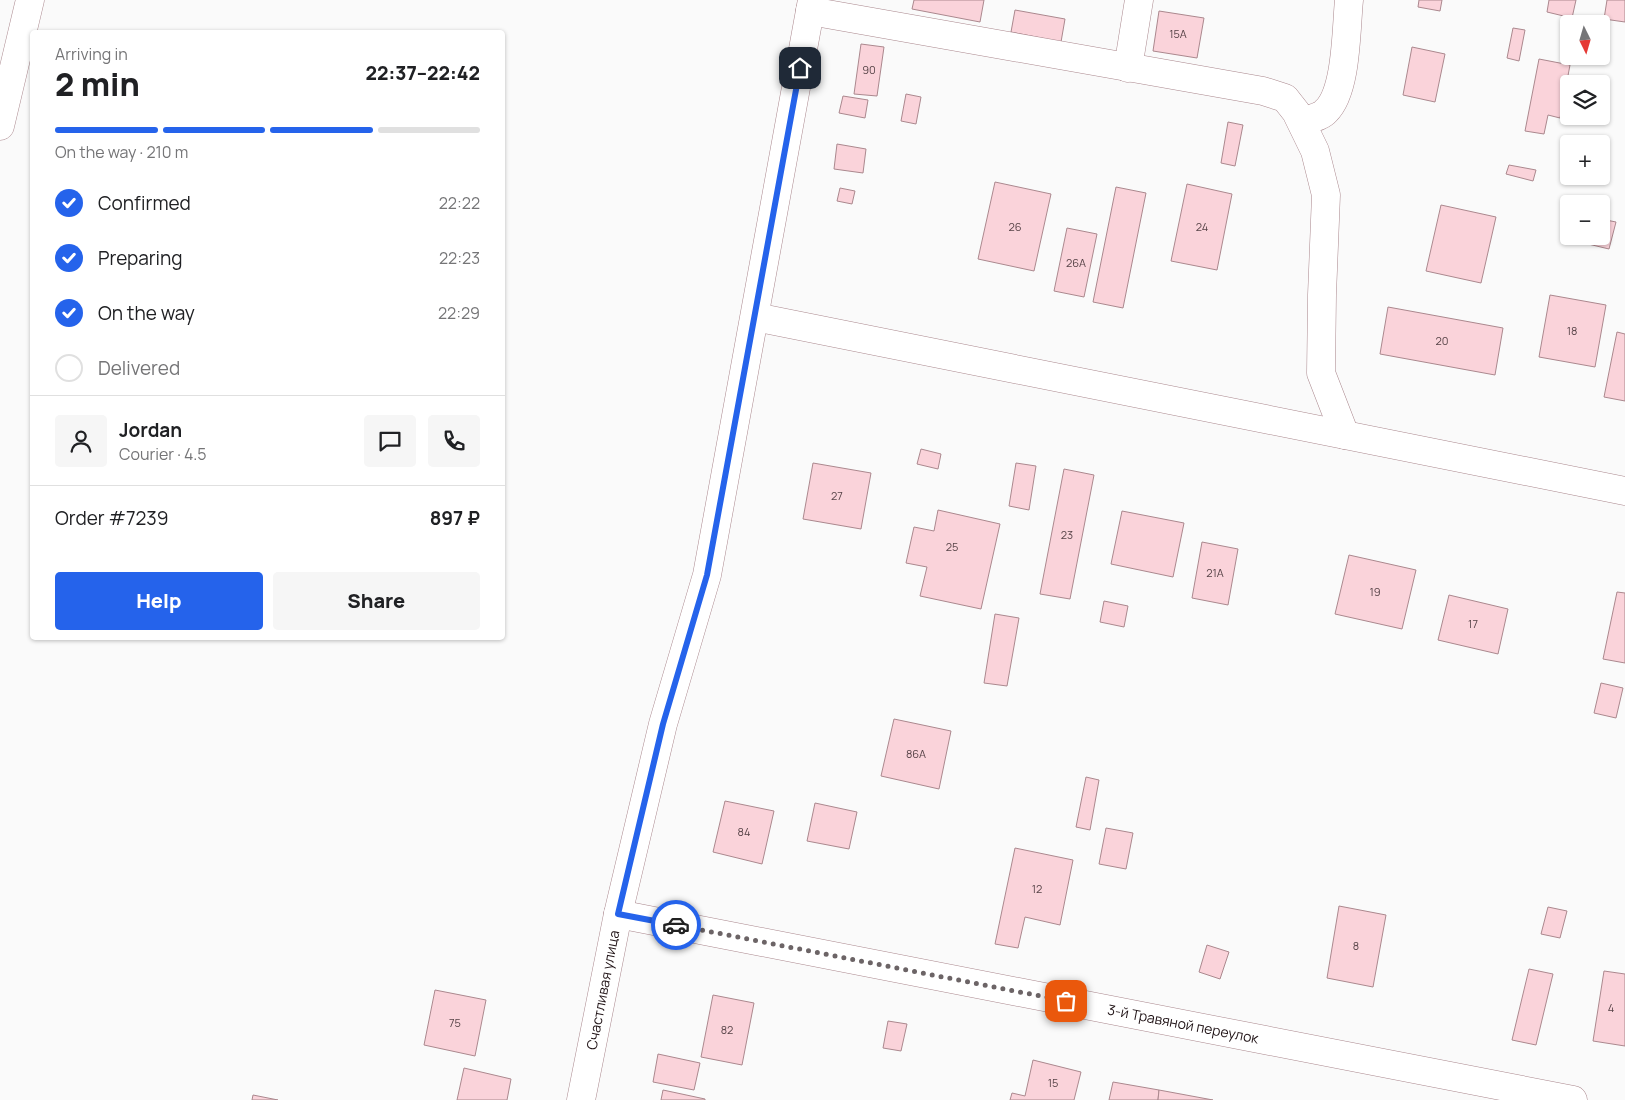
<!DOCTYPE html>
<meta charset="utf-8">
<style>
body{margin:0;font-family:Manrope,sans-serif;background:#f6f6f6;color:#202124;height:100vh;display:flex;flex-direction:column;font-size:19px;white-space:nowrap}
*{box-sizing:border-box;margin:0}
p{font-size:16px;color:#757577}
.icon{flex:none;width:28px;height:28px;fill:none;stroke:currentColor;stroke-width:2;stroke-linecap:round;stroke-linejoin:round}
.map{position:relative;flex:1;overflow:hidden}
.sheet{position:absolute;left:30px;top:30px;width:475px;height:610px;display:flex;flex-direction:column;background:#fff;border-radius:5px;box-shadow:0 1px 4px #0004}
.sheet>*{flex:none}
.needle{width:32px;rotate:175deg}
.buttons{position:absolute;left:1560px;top:15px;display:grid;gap:10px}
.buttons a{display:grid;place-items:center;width:50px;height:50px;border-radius:5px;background:#fff;box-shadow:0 1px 4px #0004;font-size:25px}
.pin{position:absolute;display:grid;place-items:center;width:42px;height:42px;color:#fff;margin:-21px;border-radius:10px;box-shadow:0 2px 8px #0006}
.courier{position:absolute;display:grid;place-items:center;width:50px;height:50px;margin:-25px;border:4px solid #2563eb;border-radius:50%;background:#fff;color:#222;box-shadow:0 1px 6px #0007}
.overview em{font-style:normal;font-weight:800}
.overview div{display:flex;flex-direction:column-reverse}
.overview{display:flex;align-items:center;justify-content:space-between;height:85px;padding:0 25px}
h1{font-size:32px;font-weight:800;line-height:38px}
.bar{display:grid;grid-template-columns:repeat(4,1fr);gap:8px 5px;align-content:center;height:60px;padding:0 25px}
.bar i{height:6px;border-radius:4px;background:#e0e0e0}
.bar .current{background:#2563eb}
.bar p{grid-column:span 4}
.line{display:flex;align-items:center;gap:12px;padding:0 25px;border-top:1px solid #e0e0e0}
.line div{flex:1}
.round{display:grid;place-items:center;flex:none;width:52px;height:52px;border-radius:5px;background:#f6f6f6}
ol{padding:0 25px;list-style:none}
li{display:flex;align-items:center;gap:15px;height:55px}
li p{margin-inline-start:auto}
li .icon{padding:5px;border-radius:50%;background:#2563eb;color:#fff;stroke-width:4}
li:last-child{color:#757577}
li i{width:28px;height:28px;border:2px solid #e0e0e0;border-radius:50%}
.button{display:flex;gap:10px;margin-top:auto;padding:10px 25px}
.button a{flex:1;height:58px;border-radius:5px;background:#2563eb;color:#fff;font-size:20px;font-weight:800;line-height:58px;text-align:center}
.button a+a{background:#f6f6f6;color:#202124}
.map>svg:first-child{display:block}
</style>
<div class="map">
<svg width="1625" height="1100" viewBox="0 0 1625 1100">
<rect width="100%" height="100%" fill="#fafafa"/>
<g fill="#fad3da" stroke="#ab888e">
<path d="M914,0H984L980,22L912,9Z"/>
<path d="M1419,0H1442L1440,11L1418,7Z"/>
<path d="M1549,0H1576L1572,18L1547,12Z"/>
<path d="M1607,0H1625V22L1604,19Z"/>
<path d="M1015,10L1065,19L1061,42L1011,32Z"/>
<path d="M1159,11L1204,18L1197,58L1153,51Z"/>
<path d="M1513,28L1525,30L1519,61L1507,58Z"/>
<path d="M861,44L884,47L877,96L854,94Z"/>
<path d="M1412,47L1445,54L1435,102L1403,95Z"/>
<path d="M1539,59L1570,65L1560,118L1548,115L1544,134L1525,131Z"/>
<path d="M906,94L921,97L916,124L901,121Z"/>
<path d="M843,96L868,100L865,118L839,113Z"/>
<path d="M1228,122L1243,125L1235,166L1221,163Z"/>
<path d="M837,144L866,149L863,173L834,169Z"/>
<path d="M1509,165L1536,170L1533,181L1506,174Z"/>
<path d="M995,182L1051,194L1034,271L978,259Z"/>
<path d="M1187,184L1232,194L1217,270L1171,261Z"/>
<path d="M1116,187L1146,193L1123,308L1093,302Z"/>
<path d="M840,188L855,191L852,204L837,201Z"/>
<path d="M1441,205L1496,217L1481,283L1426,271Z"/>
<path d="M1601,219L1616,222L1609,249L1584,243L1586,236H1601Z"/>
<path d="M1067,228L1097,234L1084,297L1054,291Z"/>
<path d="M1550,295L1606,305L1595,367L1539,357Z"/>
<path d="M1388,307L1503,328L1495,375L1380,354Z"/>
<path d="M1617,332L1625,334V401L1604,397Z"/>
<path d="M921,449L941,454L938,469L917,464Z"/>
<path d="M813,463L871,473L861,529L803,519Z"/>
<path d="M1016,463L1036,466L1029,510L1009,506Z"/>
<path d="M1064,469L1094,475L1070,599L1040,594Z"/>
<path d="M938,510L1000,524L981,609L920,596L927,567L906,563L914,527L934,531Z"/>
<path d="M1122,511L1184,523L1173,577L1111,564Z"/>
<path d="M1202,542L1238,549L1228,605L1192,598Z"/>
<path d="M1349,555L1416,570L1402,629L1335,614Z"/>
<path d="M1617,592L1625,593V663L1603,659Z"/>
<path d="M1449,595L1508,609L1498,654L1438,640Z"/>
<path d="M1104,601L1128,606L1124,627L1100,622Z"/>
<path d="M995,614L1019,618L1007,686L984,683Z"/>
<path d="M1601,683L1623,688L1616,718L1594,713Z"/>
<path d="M894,719L951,731L939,789L881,776Z"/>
<path d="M1086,777L1099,780L1090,830L1076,827Z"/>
<path d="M725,801L774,811L762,864L713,852Z"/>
<path d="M815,803L857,812L849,849L807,841Z"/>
<path d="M1106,828L1133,833L1126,869L1099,864Z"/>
<path d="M1015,848L1073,860L1060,925L1025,917L1018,948L995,944Z"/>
<path d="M1339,906L1386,915L1373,987L1327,978Z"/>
<path d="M1548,907L1567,911L1560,938L1541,934Z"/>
<path d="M1207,945L1229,952L1220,979L1199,972Z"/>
<path d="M1529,969L1553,974L1536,1045L1512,1040Z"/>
<path d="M1604,971L1625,974V1046L1593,1041Z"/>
<path d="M435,990L486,1000L475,1056L424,1045Z"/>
<path d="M713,995L754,1003L742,1065L701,1057Z"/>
<path d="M888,1021L907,1024L901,1051L883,1048Z"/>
<path d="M658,1054L700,1063L694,1090L653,1082Z"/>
<path d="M1033,1060L1081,1072L1074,1100H1010L1012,1093L1025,1096Z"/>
<path d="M464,1068L511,1079L507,1100H457Z"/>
<path d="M1113,1082L1159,1090L1158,1100H1109Z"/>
<path d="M663,1090L705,1099V1100H661Z"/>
<path d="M1159,1090L1213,1100H1158Z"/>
<path d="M253,1095L278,1100H252Z"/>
</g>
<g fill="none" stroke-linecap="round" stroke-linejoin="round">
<g stroke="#aa878d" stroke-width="29">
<g id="minor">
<path d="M810,11L1263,91L1285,98L1296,112L1315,151L1326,195L1322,295L1321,373L1345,435"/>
<path d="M1128,68L1139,0"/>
<path d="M1302,122C1309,119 1321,117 1326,111C1347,91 1346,29 1349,0"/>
<path d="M0,126L30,0"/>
<path d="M755,317L1625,491"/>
<path d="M618,914L1573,1100"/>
<path d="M581,1100L618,914L663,724L707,575L812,0"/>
</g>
</g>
<use href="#minor" stroke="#fff" stroke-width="28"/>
</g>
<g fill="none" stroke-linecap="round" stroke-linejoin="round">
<path stroke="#6c6466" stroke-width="5" stroke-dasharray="0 9" d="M676,925L1066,1001"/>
<path stroke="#2563eb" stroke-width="6" d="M676,925L618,914L663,724L707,575L800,68"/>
</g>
<g text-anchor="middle" stroke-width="5" stroke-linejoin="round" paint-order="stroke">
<g font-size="11" fill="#564347">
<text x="1178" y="38">15А</text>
<text x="869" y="74">90</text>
<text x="1015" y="231">26</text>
<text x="1202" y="231">24</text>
<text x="1076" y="267">26А</text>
<text x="1572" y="335">18</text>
<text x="1442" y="345">20</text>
<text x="837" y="500">27</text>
<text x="1067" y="539">23</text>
<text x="952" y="551">25</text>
<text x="1215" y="577">21А</text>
<text x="1375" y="596">19</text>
<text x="1473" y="628">17</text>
<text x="916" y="758">86А</text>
<text x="744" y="836">84</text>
<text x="1037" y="893">12</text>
<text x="1356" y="950">8</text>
<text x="1611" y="1012">4</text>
<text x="455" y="1027">75</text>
<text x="727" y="1034">82</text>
<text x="1053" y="1087">15</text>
</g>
<g font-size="14" fill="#201316" stroke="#fff">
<text transform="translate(603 990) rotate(-79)" y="5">Счастливая улица</text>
<text transform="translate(1183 1024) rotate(11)" y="5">3-й Травяной переулок</text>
</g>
</g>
</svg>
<div class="buttons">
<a><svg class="needle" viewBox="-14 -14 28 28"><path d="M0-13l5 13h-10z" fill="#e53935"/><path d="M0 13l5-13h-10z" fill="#757577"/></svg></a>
<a><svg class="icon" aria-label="layers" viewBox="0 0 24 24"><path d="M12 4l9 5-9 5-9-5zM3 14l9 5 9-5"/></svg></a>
<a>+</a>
<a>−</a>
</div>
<div class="pin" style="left:1066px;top:1001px;background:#ea580c"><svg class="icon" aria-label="bag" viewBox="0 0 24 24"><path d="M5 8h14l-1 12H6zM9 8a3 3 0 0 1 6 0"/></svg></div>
<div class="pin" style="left:800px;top:68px;background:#1f2937"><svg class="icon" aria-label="home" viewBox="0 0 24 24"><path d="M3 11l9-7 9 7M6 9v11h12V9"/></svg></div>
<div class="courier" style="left:676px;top:925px"><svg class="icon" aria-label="car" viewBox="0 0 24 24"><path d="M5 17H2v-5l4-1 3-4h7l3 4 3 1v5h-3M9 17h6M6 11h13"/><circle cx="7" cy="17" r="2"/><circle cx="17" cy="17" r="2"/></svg></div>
<section class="sheet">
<div class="overview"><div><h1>2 min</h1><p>Arriving in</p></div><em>22:37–22:42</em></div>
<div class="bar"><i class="current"></i><i class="current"></i><i class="current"></i><i></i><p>On the way · 210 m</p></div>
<ol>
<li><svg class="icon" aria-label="check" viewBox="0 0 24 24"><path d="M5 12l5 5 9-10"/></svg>Confirmed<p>22:22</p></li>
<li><svg class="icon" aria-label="check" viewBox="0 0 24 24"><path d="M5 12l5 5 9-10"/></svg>Preparing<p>22:23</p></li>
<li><svg class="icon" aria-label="check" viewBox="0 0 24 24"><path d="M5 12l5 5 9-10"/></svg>On the way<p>22:29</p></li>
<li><i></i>Delivered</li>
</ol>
<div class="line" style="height:90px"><a class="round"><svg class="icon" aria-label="person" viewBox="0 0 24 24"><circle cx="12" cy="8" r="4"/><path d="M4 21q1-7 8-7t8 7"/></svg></a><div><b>Jordan</b><p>Courier · 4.5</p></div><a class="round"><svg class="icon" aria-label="chat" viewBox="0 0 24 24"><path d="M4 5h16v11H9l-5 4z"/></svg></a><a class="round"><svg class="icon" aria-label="phone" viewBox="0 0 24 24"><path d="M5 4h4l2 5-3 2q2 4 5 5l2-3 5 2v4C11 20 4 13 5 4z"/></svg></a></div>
<div class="line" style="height:65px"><div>Order #7239</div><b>897 ₽</b></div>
<div class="button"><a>Help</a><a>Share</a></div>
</section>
</div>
